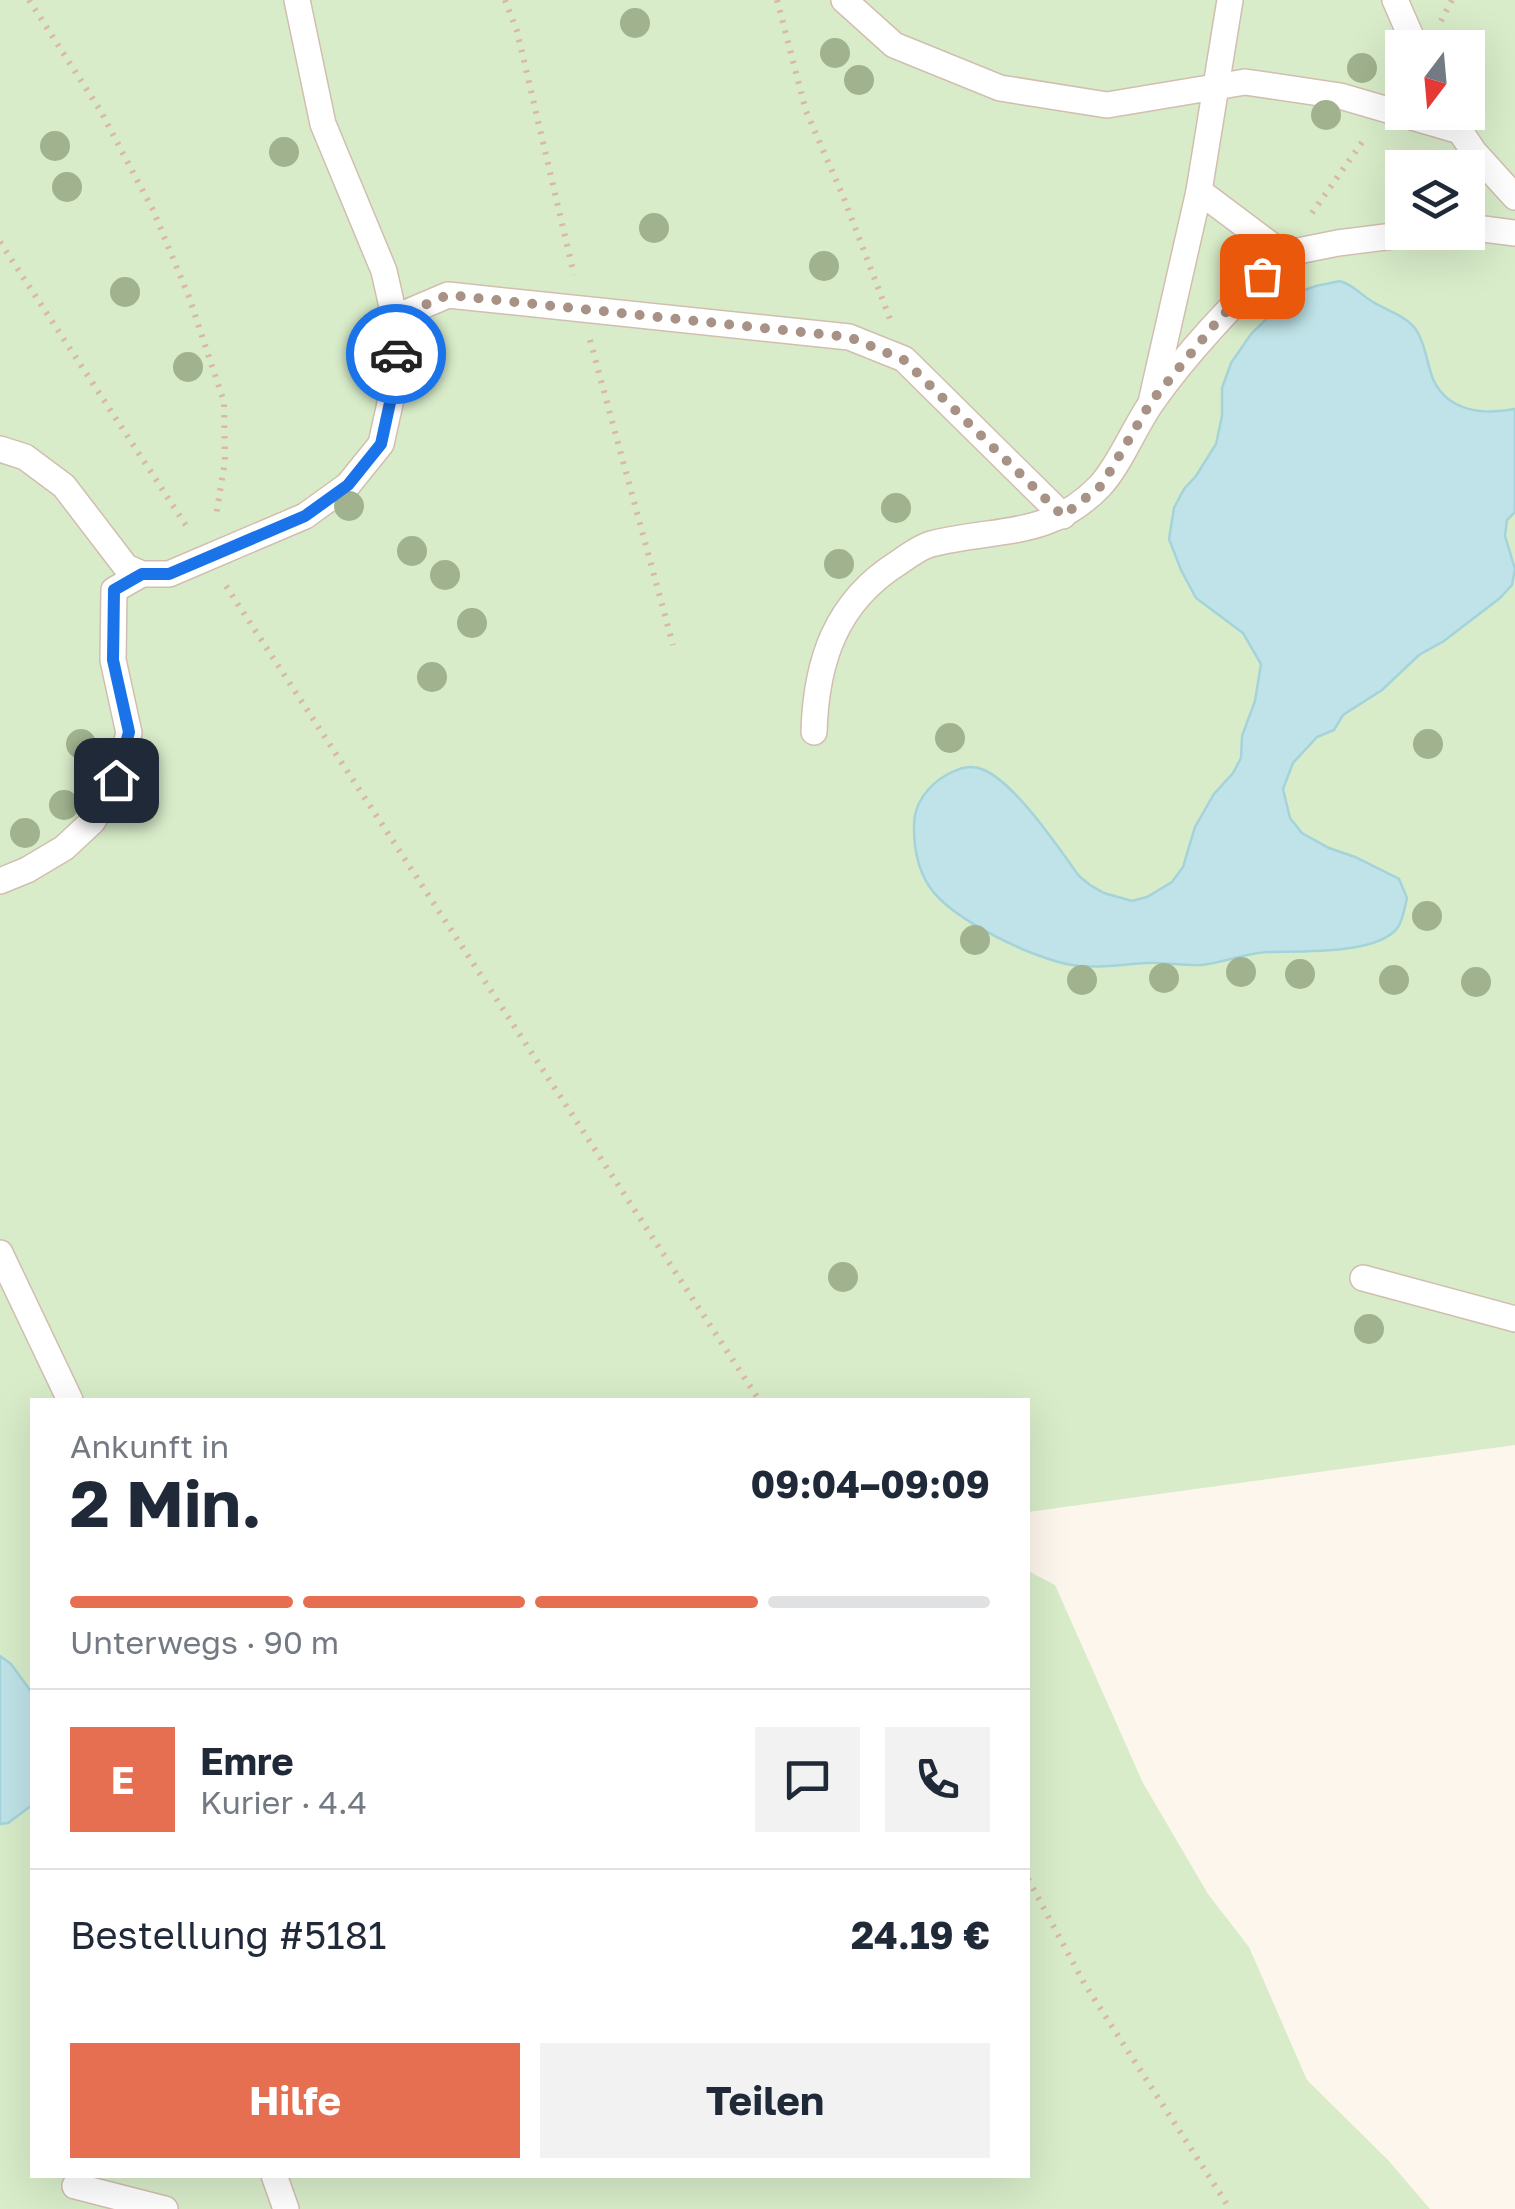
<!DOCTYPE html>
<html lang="de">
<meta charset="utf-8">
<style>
body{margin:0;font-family:"Golos Text",sans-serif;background:#f2f2f3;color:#1f2937;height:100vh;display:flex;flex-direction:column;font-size:38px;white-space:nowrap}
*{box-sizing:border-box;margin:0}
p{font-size:32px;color:#747a83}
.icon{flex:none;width:55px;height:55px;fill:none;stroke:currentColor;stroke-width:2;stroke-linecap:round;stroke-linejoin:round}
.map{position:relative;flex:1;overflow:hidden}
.side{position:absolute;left:30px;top:1398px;width:1000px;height:780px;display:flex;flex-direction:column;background:#fff;border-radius:0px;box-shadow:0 10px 40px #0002}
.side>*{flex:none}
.needle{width:65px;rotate:196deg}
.fabs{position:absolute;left:1385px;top:30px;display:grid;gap:20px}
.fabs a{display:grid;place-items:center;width:100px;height:100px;border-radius:0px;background:#fff;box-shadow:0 10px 40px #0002;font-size:50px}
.pin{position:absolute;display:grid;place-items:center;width:85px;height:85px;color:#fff;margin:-42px;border-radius:20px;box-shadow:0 5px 15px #0006}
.courier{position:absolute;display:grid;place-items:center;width:100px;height:100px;margin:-50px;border:8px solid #1a73e8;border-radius:50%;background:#fff;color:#222;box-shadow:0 2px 12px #0007}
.overview em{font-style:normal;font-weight:700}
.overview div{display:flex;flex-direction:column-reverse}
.overview{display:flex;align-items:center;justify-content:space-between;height:170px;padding:0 40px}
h1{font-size:65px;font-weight:700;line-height:75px}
.bar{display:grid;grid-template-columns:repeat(4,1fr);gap:15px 10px;align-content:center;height:120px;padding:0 40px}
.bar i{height:12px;border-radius:8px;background:#e0e1e3}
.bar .selected{background:#e76f51}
.bar p{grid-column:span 4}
.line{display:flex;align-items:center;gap:25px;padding:0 40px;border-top:2px solid #e0e1e3}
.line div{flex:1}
.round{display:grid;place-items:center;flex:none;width:105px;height:105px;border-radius:0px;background:#f2f2f3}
.cta{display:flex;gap:20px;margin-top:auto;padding:20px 40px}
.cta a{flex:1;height:115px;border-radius:0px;background:#e76f51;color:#fff;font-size:40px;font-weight:700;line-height:115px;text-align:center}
.cta a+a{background:#f2f2f3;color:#1f2937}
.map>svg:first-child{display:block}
</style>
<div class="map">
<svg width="1515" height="2209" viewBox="0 0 1515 2209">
<rect width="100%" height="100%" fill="#fdf6ec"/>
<path fill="#d8ecc9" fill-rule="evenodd" d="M0,0H1515V1445L1028,1512V1400H32V2175H1028V1571L1055,1585L1143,1783L1208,1894L1249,1947L1307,2080L1388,2160L1430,2209H0ZM1402,48H1468V112H1402ZM1402,168H1468V232H1402Z"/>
<g fill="#bfe3e8" stroke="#a5d3da" stroke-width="2.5">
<path d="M1340,281C1357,287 1359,294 1373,302C1388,311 1410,317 1418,333C1426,347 1427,364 1433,379C1448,412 1483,415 1515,409V512L1507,520L1505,536L1515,569L1512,585L1500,598L1444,641L1419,655L1382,690L1343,715L1334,730L1317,737L1293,763L1283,789L1290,818L1302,833L1329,848L1355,857L1399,879L1407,898C1405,906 1403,920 1398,927C1379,955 1299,951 1268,952C1245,953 1223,963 1201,965C1184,966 1165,962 1148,963C1123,964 1098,969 1072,965C1034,959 950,919 929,886C918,869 914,848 914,828C913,804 928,785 948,774C960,768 971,764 984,770C1016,784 1058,847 1079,876L1090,885L1104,893L1132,901L1147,897L1172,882L1183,867L1195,827L1214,794L1233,773L1241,758L1242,736L1255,701L1261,664L1243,633L1196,598L1181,570L1169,539L1174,508L1184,489L1196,476L1216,444L1222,416V388L1231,363L1251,334L1291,295L1316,286Z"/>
<path d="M0,1656L11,1664L32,1693V1805L8,1823L0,1824Z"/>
</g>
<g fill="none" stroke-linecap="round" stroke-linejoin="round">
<g stroke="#d1beb0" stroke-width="28">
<g id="service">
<path d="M844,0L894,45L1000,88L1107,105L1245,82L1340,96L1460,131"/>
<path d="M1395,0L1416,48"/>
<path d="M1452,119L1474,152L1515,197"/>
<path d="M1199,191L1283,254L1338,243L1425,232"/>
<path d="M1468,227L1515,233"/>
<path d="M394,318L448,295L849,337L904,359L1063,516"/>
<path d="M1152,398L1199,191L1230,0"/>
<path d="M0,449L25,457L64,486L126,567L142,574H169L305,516L348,485L381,444L391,399L398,333L384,271L323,124L297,0"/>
<path d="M814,732C816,661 836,602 898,563C908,556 920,547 931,544C996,527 1048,540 1100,486C1119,466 1135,426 1152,402C1190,348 1237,301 1283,254"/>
<path d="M0,881L27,870L64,848L93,821L116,780L129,733L113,660L114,590L142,574"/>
<path d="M0,1253L70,1400"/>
<path d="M1363,1278L1515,1319"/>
<path d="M274,2175L286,2209"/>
<path d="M75,2186L165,2209"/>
</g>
</g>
<g stroke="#d9b8a5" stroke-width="6" stroke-dasharray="2.5 8" stroke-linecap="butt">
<path d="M29,0L100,110L153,210L189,297L224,402L225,461L216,516"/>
<path d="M505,0L517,31L574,275"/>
<path d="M777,0L806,111L843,196L890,319"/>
<path d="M1441,21L1452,0"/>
<path d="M1312,213L1365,138"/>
<path d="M0,242L189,530"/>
<path d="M590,340L673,645"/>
<path d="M226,586L759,1400"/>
<path d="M1028,1879L1084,1983L1230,2209"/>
</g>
<use href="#service" stroke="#fff" stroke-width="25"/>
</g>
<g fill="#a0b28e">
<circle cx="635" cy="23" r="15"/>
<circle cx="835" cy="53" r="15"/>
<circle cx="1362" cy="68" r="15"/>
<circle cx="859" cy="80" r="15"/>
<circle cx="1326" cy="115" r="15"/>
<circle cx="55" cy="146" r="15"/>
<circle cx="284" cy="152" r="15"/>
<circle cx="67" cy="187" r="15"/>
<circle cx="654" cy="228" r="15"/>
<circle cx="824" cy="266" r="15"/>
<circle cx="125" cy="292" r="15"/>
<circle cx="188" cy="367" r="15"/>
<circle cx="349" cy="506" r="15"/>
<circle cx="896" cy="508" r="15"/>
<circle cx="412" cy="551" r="15"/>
<circle cx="839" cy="564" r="15"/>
<circle cx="445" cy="575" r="15"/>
<circle cx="472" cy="623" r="15"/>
<circle cx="432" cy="677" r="15"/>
<circle cx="950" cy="738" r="15"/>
<circle cx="81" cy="744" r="15"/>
<circle cx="1428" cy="744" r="15"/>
<circle cx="64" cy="805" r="15"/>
<circle cx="25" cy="833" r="15"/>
<circle cx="1427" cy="916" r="15"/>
<circle cx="975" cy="940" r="15"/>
<circle cx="1241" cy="972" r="15"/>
<circle cx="1300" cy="974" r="15"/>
<circle cx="1164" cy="978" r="15"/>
<circle cx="1082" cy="980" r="15"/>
<circle cx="1394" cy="980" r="15"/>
<circle cx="1476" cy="982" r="15"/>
<circle cx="843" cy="1277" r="15"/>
<circle cx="1369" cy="1329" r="15"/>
</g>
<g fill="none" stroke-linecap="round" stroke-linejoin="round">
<path stroke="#a89285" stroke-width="10" stroke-dasharray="0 18" d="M396,354L398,333L394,318L448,295L849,337L904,360L1063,516L1102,485L1151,402L1220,318L1262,276"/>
<path stroke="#1a73e8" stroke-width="12" d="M116,780L129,732L113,660L114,590L142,574H169L305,516L348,485L381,444L391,398L396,354"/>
</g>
</svg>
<div class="fabs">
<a><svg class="needle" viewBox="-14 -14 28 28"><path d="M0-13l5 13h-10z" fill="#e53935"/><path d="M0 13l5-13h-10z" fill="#747a83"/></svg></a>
<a><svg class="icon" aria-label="layers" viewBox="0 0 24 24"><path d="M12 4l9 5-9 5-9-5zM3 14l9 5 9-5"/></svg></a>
</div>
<div class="pin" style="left:1262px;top:276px;background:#ea580c"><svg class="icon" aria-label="bag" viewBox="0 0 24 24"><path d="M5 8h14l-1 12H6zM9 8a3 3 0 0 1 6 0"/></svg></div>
<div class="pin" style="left:116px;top:780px;background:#1f2937"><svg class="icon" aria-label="home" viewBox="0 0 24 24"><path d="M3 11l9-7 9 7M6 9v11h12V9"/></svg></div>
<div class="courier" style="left:396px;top:354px"><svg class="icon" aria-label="car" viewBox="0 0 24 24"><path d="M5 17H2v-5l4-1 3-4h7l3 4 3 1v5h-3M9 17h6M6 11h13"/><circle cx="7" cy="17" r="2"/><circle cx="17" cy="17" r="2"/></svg></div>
<section class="side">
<div class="overview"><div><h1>2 Min.</h1><p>Ankunft in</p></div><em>09:04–09:09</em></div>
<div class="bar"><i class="selected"></i><i class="selected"></i><i class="selected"></i><i></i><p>Unterwegs · 90 m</p></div>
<div class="line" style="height:180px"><b class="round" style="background:#e76f51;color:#fff">E</b><div><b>Emre</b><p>Kurier · 4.4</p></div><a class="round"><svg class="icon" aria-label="chat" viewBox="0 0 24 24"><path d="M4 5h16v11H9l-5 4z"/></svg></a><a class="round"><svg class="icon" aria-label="phone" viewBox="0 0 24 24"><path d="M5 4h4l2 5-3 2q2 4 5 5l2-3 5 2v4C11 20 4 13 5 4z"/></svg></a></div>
<div class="line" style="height:130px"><div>Bestellung #5181</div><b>24.19 €</b></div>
<div class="cta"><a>Hilfe</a><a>Teilen</a></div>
</section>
</div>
